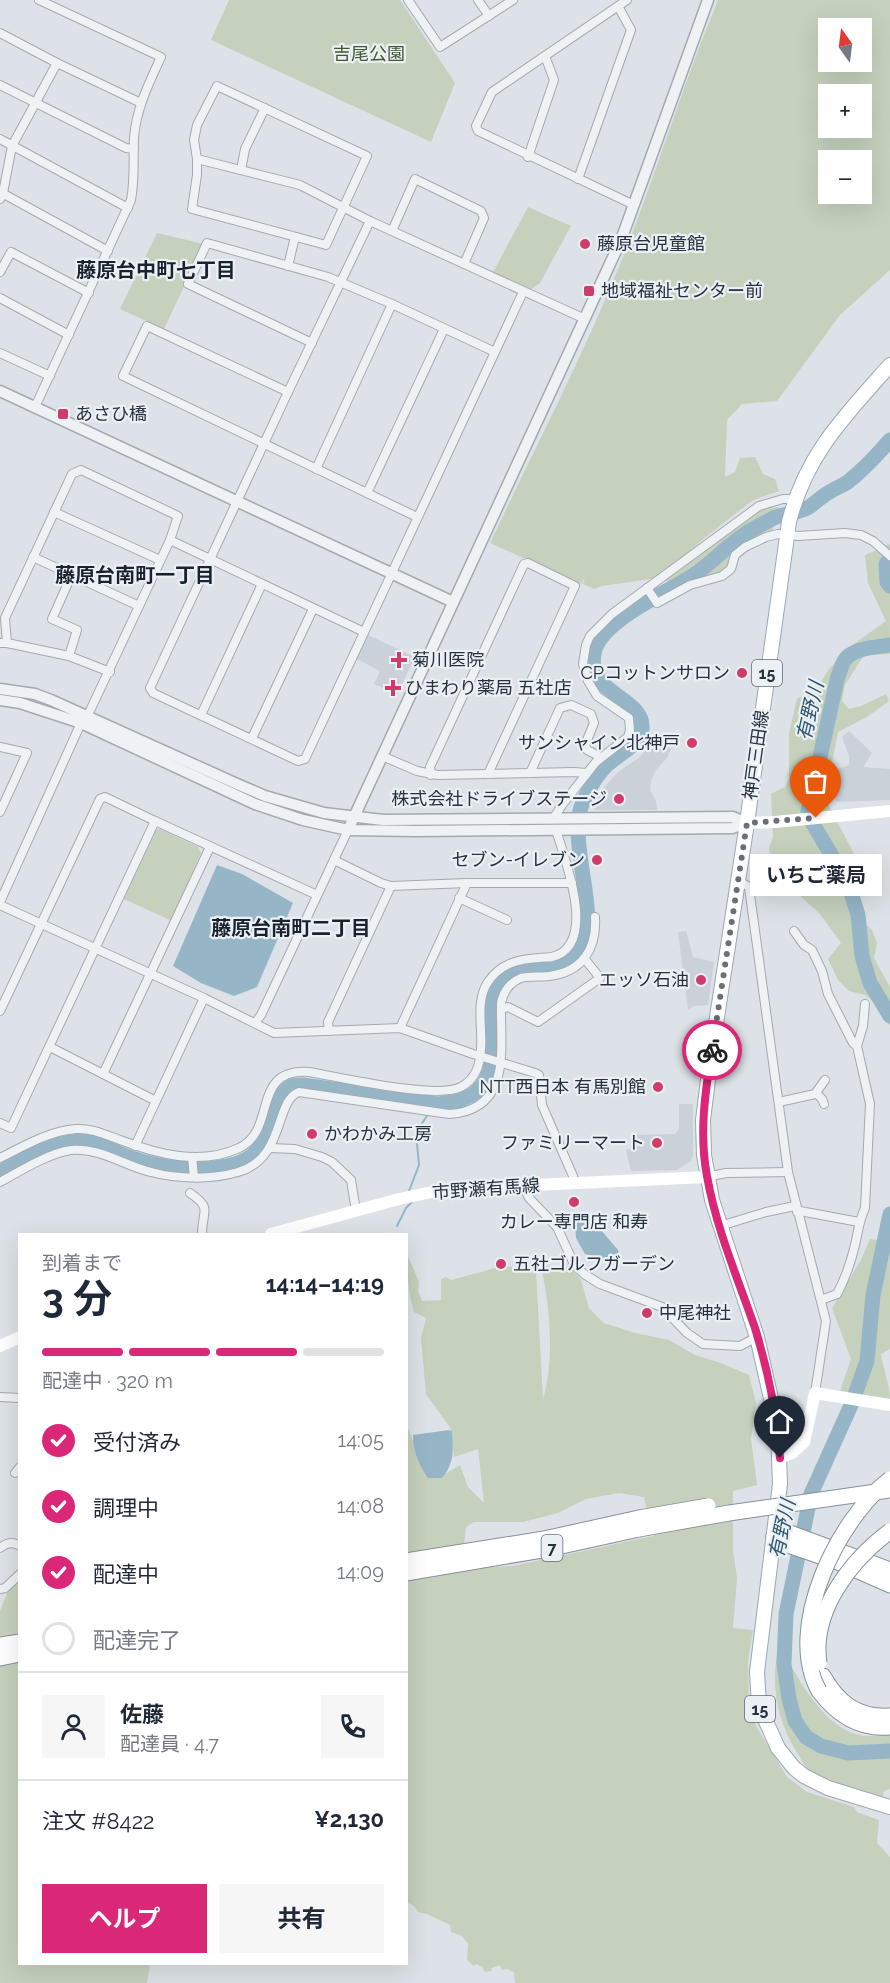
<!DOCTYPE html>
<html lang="ja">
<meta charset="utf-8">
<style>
body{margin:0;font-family:Raleway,"Noto Sans JP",sans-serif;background:#f6f6f7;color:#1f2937;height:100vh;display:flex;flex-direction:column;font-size:22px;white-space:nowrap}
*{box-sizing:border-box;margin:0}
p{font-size:20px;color:#747a83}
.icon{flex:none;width:33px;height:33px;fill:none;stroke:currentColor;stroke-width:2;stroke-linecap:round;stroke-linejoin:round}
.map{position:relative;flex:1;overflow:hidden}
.panel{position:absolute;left:18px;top:1233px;width:390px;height:732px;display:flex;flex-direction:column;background:#fff;border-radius:0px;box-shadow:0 6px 24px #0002}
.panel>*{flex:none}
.needle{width:39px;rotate:346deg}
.buttons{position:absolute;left:818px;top:18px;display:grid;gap:12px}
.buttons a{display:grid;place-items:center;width:54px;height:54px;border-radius:0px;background:#fff;box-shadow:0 6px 24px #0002;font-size:30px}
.pin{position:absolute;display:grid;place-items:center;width:51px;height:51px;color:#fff;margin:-62px -26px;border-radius:50% 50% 50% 0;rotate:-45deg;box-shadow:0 0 6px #0007}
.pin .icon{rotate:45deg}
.courier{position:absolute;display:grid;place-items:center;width:60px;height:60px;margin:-30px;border:4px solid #db2777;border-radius:50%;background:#fff;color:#222;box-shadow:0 2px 8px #0007}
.bubble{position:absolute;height:42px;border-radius:0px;background:#fff;box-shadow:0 6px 24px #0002;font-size:20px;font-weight:700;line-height:42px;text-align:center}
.head em{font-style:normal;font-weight:700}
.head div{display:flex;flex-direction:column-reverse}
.head{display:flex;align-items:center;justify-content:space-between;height:102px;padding:0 24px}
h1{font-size:39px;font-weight:700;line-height:45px}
.bar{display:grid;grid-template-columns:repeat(4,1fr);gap:9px 6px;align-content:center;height:72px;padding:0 24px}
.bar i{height:8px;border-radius:4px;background:#e0e1e3}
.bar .current{background:#db2777}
.bar p{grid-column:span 4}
.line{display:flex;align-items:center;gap:15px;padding:0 24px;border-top:2px solid #e0e1e3}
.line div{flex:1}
.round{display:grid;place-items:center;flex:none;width:63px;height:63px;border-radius:0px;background:#f6f6f7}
ol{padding:0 24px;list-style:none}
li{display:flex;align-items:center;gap:18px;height:66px}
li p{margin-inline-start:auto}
li .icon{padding:6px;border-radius:50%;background:#db2777;color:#fff;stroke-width:4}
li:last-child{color:#747a83}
li i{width:33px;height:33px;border:3px solid #e0e1e3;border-radius:50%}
.primary-button{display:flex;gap:12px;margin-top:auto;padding:12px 24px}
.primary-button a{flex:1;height:69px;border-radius:0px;background:#db2777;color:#fff;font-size:24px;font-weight:700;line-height:69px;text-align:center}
.primary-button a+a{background:#f6f6f7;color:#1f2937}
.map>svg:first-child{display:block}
</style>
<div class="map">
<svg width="890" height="1983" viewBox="0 0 890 1983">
<rect width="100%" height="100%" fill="#dce2e7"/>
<g fill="#cad1d9">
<path d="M368,635L415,657L397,694L374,684L380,671L357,659Z"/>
<path d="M849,731L872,753L863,767L890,769V800L836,802L834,770L849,765V756L842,737Z"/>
<path d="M655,738L671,749L667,758L656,770L651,781L650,790L656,801L657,810H595L598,795L618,772L640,757Z"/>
<path d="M686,931L693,957L714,962L708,1005L693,1006L688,1010L678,932Z"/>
<path d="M679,1104H693V1155L691,1161L677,1170L631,1171L626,1150L639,1146L637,1135L675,1134L679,1129Z"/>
</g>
<g fill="#c5d1bd" fill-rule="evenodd">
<path d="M229,0H400L455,83L431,142L211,40Z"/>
<path d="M718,0H890V270L840,315L777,401L742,404L727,420L725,477L735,472L740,458L755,457L763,474L775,479L779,491L753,500L702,540L667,572L657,578L602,586L594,589L583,584L585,577L581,584L490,543C535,448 584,354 623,257C657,172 683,84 718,0ZM828,28H861V62H828ZM828,94H861V128H828ZM828,160H861V194H828Z"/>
<path d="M528,207L571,226L540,283L530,290L492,274Z"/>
<path d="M157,233L204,244L164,329L120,309Z"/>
<path d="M779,507L772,532L734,550C725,572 725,571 702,577L694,567L671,581H664L760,509Z"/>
<path d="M890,544V654L864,655L845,685L842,701L849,709L861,706L886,694L889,701L867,717L838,732L825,798L854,854L848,893L854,913L872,930L877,943L874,958L890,987V1026L877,1004L865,995L849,991L838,980L828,959L841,943L820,914L798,894L774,884L769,848L773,837L771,794L785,787L789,779V733L797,699L818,687L829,669L851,646L886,621L868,583L865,555Z"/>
<path d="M160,829L198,847L201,853L172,921L124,899L155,830Z"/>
<path d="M870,1239L890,1242V1349L881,1354C883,1370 890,1384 890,1399L840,1391L851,1359L832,1308L861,1260Z"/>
<path d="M407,1254L419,1282L418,1291L422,1301L441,1300V1279L446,1277L451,1280L503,1266L536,1270L543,1399C555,1358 550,1308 541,1266L570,1267L581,1280L589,1308L604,1323L635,1333L669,1340L695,1355L721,1363L749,1375L756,1403L751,1439L757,1485L733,1491V1549L737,1578L733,1628L753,1630L748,1661L749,1697L756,1726L787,1777L807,1792L854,1807L857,1812L879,1820L877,1843L890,1857V1983H515L514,1972L507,1969L502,1970L500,1965L492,1968L491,1971L485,1972L482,1967L476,1964L474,1966L467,1960L468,1944L462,1936L451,1932L450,1925L427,1914L418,1912L414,1906L407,1902L406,1567L409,1555L406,1552V1423L426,1474L447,1473L460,1465L468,1487L484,1503L478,1449L454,1457L451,1429L426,1394L421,1338L426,1318L414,1312C408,1292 407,1274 407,1254ZM619,1493L644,1497L653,1536L513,1566L485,1567L461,1571L466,1527L474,1522H523L558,1513L586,1499Z"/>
<path d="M19,1580L20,1964H150L147,1983H0V1611L8,1591Z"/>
<path d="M779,1645C802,1684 834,1752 890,1733V1789L884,1791L883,1797C857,1790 832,1786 809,1770C804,1766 800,1757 796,1751C776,1718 770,1682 779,1645Z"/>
</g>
<g fill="#96b6c8">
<path d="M217,865L242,874L293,903L257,987L234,996L201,983L173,966Z"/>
<path d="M575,1222L595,1223L618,1250L620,1260L618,1262H610L585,1254L576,1238Z"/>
<path d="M449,1430L452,1431C453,1449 455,1463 442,1478H428C419,1465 413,1451 413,1435Z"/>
</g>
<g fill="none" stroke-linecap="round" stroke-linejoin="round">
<g stroke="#96b6c8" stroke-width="2">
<path d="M432,1109L438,1104"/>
<path d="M409,1191L419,1165L416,1133L428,1114"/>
<path d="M397,1226L406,1208L412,1202"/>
</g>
<g stroke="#96b6c8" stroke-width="15">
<path d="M890,559L886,564L887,582L890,586"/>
<path d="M890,645C877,647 851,648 844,661C841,667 839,674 837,680L808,811L813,824L848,883L858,915L862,956L870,983L890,1016"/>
<path d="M0,1172C23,1159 54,1141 81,1141C97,1141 114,1152 129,1157C161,1168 205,1174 238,1163C280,1149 263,1102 290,1087C293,1085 299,1085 303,1085L438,1104C494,1099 493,1069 492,1022C492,1012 490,998 496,989C517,959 565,979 583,945C599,916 569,845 581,807C586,793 596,776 606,766C617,755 640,745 642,729C645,697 586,695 594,653C601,619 672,591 698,572C718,558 733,539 755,528C762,524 769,520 776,517C787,513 799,513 809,507C815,503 821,497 828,493C835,488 843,486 849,481C864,469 878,454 890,440"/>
<path d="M890,1214L873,1295L867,1361L852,1403L811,1494L786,1614L784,1664L789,1699L795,1721L806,1737L821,1746L848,1753L890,1751"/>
</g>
<g stroke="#a2aab1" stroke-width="10">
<g id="minor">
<path d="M408,0L440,47L513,0"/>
<path d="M478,0L489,16"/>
<path d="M627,0L492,92L476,126L478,131L634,205"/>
<path d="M0,33L57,63L141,103"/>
<path d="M0,85L126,148L134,149"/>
<path d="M217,86L367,156L326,245L192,209L197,175V159L194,140L197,125Z"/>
<path d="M0,139L128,208"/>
<path d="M528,157L554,80L545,56"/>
<path d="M197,159L300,185L370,221"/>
<path d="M241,170L245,149L265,108"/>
<path d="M578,179L631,30L618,6"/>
<path d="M0,192L108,251"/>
<path d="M0,199L3,193L12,146L57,63"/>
<path d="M392,231L415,179L481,211L484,218L464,264"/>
<path d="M288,266L295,237"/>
<path d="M0,272L11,252L89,293"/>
<path d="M523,292L305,759L298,761L153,693L150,688L288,392L370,221L585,319"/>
<path d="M0,298L69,335"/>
<path d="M312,343L188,284L207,243L328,277L392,304L495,352"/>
<path d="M0,353L50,376"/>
<path d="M288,392L147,326L123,376L417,517"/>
<path d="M35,407L131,200C135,179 133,160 134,138C136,109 149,83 161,57L39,0"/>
<path d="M316,469L392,304"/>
<path d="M367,493L444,329"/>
<path d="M54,512L160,560"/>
<path d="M170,540L364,632"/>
<path d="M33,557L139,606"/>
<path d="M647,588L657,603L690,585L722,576L731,569L735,555L745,547L766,537L778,534L798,536L845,533L861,535L873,541L890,556"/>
<path d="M0,643H7L69,656L110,672"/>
<path d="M7,643L5,618L72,474L81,470L178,516L170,540L88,715"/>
<path d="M69,656L77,630L52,619L72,574"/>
<path d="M201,715L262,584"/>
<path d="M252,738L313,609"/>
<path d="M0,747L27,753L0,812"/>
<path d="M382,756L417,771L438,775L574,772L587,773"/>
<path d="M530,773L560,708L571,705L591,714L594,723L585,745L587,750L601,757"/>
<path d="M431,775L430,767L524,564L528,563L575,586L488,774"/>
<path d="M553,819L562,805L596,762L628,737L630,730L629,718L597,696L588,681L583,664L586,645L590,636L612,614L759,506L783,499H796"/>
<path d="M334,860L381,883L391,886L467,883H572"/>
<path d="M738,880L749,887L788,1172L826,1321L815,1393"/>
<path d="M459,898L507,920"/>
<path d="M0,902L81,723"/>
<path d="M0,905L204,998L274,1033L400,1028L473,1054L535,1073L539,1075L542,1105L573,1176L574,1183"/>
<path d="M794,931L804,945L812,950L822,971L828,994L853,1043L857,1046"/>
<path d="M501,1009L508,1007L538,1022L600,978L584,958"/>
<path d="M0,1011L100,799L105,797L155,821"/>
<path d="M255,1023L261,1015L348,830"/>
<path d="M400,1028L467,883"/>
<path d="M329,1031L328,1022L391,886"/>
<path d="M50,1047L156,1101L204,998"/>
<path d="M103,1074L210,847"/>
<path d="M816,1093L822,1099L824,1104"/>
<path d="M779,1102L815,1094L825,1080"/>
<path d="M0,1123L11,1128L155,821L317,895"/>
<path d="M135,1146L156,1101"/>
<path d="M269,1148L295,1149L322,1157L332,1162L351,1180L356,1211"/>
<path d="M192,1157L194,1177"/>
<path d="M0,1158C24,1146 49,1131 76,1129C91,1128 106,1135 120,1140C157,1154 200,1166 239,1148C278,1130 250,1068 309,1072C339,1077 437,1100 461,1087C476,1079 480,1065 481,1049C483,1028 475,1001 488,982C500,964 518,959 539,958C543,957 548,958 552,957C599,945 565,860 556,830"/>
<path d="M707,1177L726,1173L788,1172"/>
<path d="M0,1182C20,1171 49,1153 71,1150C99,1147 125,1166 151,1172C177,1179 211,1180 238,1172C286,1158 274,1101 299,1092L449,1114C513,1110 500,1048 501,1003C503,992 510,982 521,978C529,976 540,977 549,976C582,972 597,949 595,917"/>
<path d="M523,1186L529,1198L557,1227L574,1264L584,1274L600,1284L662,1307L687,1333L703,1344L740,1346L757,1337"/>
<path d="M190,1193C213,1209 202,1210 202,1234"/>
<path d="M797,1212L800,1211L859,1222"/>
<path d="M720,1226L766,1212L795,1206"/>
<path d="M821,1300L837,1294C845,1279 851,1262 855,1245C858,1232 859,1221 865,1208L870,1104L857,1046L863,1026L865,1004"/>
<path d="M0,1397L20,1398"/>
<path d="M15,1473L20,1467"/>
<path d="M0,1548C6,1543 13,1541 20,1546"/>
<path d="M0,1589L5,1588L20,1574"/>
</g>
</g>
<g stroke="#a2aab1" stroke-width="13">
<g id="tertiary">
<path d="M0,391L453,602"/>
<path d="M0,689L35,694L51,700L237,784L265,796L324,813L383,820L733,817L747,823"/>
<path d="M0,700L20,703L81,723L255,804L303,820L348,830L416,831L732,828L747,823"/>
<path d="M348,830L621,240L708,0"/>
</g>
</g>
<g stroke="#9ba8b3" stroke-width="16">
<path id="primary" d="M890,365C845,416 806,454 789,522L747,823L711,1056L703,1120L704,1155L712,1200L757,1337L778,1429L780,1484L757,1672L759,1706L778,1748L794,1768L804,1776L828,1788L890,1807"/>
</g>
<g stroke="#83929d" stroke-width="17">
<g id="motorway">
<path d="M774,1537L788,1545L840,1563L890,1585"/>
<path d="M774,1537L790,1533L890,1570"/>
<path d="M406,1561L544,1539L639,1518"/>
<path d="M406,1573L548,1549L639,1529"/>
<path d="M0,1645L20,1642"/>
<path d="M0,1658L20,1654"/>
<path d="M823,1676C838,1703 858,1718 890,1716"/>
<path d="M819,1691C837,1715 859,1730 890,1727"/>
</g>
</g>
<use href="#minor" stroke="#eff2f5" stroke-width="8"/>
<use href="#tertiary" stroke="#eff2f5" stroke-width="10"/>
<g stroke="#fff" stroke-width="12">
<path d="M747,823L775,822L890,811"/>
<path d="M271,1234L399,1199L446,1189L707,1177"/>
<path d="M0,1346L20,1337"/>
<path d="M780,1458L792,1453L804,1442L815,1393L890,1405"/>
</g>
<use href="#primary" stroke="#fff" stroke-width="14"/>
<use href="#motorway" stroke="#fff" stroke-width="15"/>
<g stroke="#83929d" stroke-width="17" stroke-linecap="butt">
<g id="motorway-bridge">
<path d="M639,1518L708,1506"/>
<path d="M639,1529L729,1513L890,1490"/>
<path d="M819,1663C811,1611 851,1560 890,1531"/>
<path d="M819,1691C784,1628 838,1519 890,1479"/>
</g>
</g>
<use href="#motorway-bridge" stroke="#fff" stroke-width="15"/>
</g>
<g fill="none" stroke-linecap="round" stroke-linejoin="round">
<path stroke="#667078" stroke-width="6" stroke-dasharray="0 10.8" d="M712,1050L747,823L816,818"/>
<path stroke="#db2777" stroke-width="8" d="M712,1050C705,1092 699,1134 707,1176C716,1228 738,1279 755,1328C768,1370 777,1415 780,1458"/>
</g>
<g fill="#d03c69" stroke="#ebf0f4" stroke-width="2">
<circle cx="585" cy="244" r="6"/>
<rect x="583" y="285" width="12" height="12" rx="3"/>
<rect x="57" y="408" width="12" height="12" rx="3"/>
<path d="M396 651h6v6h6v6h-6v6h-6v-6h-6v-6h6z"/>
<circle cx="742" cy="673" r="6"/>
<path d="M390 679h6v6h6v6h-6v6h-6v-6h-6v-6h6z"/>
<circle cx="692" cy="743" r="6"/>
<circle cx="619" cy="799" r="6"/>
<circle cx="597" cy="860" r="6"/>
<circle cx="701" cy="980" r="6"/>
<circle cx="658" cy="1087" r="6"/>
<circle cx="312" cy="1134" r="6"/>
<circle cx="657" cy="1143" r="6"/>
<circle cx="574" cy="1202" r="6"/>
<circle cx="501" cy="1264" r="6"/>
<circle cx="647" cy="1313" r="6"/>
</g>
<g text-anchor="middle" stroke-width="4.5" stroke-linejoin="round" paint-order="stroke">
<g fill="#ebf0f4" stroke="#616b74" stroke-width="1.5">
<rect x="752" y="660" width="30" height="26" rx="4.5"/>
<rect x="541.5" y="1535" width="21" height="26" rx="4.5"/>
<rect x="745" y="1696" width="30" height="26" rx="4.5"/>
</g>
<g font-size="16" font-weight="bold" fill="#26323d">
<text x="767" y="679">15</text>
<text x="552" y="1554">7</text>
<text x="760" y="1715">15</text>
</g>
<g font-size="18" fill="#405933" stroke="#ebf0f4">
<text x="369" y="60">吉尾公園</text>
</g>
<g font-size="18" fill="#26323d" stroke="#ebf0f4" text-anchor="start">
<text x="597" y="250">藤原台児童館</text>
<text x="601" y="297">地域福祉センター前</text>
<text x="75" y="420">あさひ橋</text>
<text x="412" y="666">菊川医院</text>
<text x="730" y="679" text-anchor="end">CPコットンサロン</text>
<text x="405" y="694">ひまわり薬局 五社店</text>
<text x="680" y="749" text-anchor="end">サンシャイン北神戸</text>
<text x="607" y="805" text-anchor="end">株式会社ドライブステージ</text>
<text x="585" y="866" text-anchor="end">セブン-イレブン</text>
<text x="689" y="986" text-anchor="end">エッソ石油</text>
<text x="646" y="1093" text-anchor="end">NTT西日本 有馬別館</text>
<text x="324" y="1140">かわかみ工房</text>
<text x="645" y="1149" text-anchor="end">ファミリーマート</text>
<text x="574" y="1228" text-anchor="middle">カレー専門店 和寿</text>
<text x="513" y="1270">五社ゴルフガーデン</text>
<text x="659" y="1319">中尾神社</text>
</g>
<g font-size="18" fill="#26323d" stroke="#ebf0f4">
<text transform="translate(756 755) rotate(-82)" y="6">神戸三田線</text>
<text transform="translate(486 1189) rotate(-4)" y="6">市野瀬有馬線</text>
</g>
<g font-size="20" font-weight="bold" fill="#18232e" stroke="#ebf0f4">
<text x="156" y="277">藤原台中町七丁目</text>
<text x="135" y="582">藤原台南町一丁目</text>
<text x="291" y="935">藤原台南町二丁目</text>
</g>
<g font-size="20" font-style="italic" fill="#2f5772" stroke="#ebf0f4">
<text transform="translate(810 711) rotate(-77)" y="7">有野川</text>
<text transform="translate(782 1529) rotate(-78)" y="7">有野川</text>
</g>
</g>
</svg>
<div class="buttons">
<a><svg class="needle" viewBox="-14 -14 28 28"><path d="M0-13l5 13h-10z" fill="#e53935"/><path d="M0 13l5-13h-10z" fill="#747a83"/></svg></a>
<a>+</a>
<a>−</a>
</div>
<div class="pin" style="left:816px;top:818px;background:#ea580c"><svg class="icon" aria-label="bag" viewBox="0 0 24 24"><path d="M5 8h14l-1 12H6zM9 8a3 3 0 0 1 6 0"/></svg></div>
<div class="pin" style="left:780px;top:1458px;background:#1f2937"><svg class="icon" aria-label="home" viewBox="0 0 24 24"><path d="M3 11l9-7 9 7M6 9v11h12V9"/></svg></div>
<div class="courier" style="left:712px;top:1050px"><svg class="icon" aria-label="bike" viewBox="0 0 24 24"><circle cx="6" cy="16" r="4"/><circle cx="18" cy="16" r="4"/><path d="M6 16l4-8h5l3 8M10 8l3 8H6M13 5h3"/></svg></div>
<div class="bubble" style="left:750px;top:854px;width:132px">いちご薬局</div>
<section class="panel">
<div class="head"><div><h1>3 分</h1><p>到着まで</p></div><em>14:14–14:19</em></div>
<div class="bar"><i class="current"></i><i class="current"></i><i class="current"></i><i></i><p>配達中 · 320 m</p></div>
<ol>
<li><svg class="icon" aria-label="check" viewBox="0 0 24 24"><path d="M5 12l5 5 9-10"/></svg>受付済み<p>14:05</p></li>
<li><svg class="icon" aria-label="check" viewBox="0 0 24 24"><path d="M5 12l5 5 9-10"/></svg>調理中<p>14:08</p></li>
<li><svg class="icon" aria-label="check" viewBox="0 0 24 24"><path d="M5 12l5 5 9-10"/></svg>配達中<p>14:09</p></li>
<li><i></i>配達完了</li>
</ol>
<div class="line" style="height:108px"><a class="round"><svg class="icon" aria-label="person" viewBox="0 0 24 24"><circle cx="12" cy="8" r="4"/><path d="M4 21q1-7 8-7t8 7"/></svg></a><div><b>佐藤</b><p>配達員 · 4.7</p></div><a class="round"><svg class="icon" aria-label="phone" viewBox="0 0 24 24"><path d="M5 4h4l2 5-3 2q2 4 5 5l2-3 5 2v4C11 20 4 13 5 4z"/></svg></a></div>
<div class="line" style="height:78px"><div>注文 #8422</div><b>¥2,130</b></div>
<div class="primary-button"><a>ヘルプ</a><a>共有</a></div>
</section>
</div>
